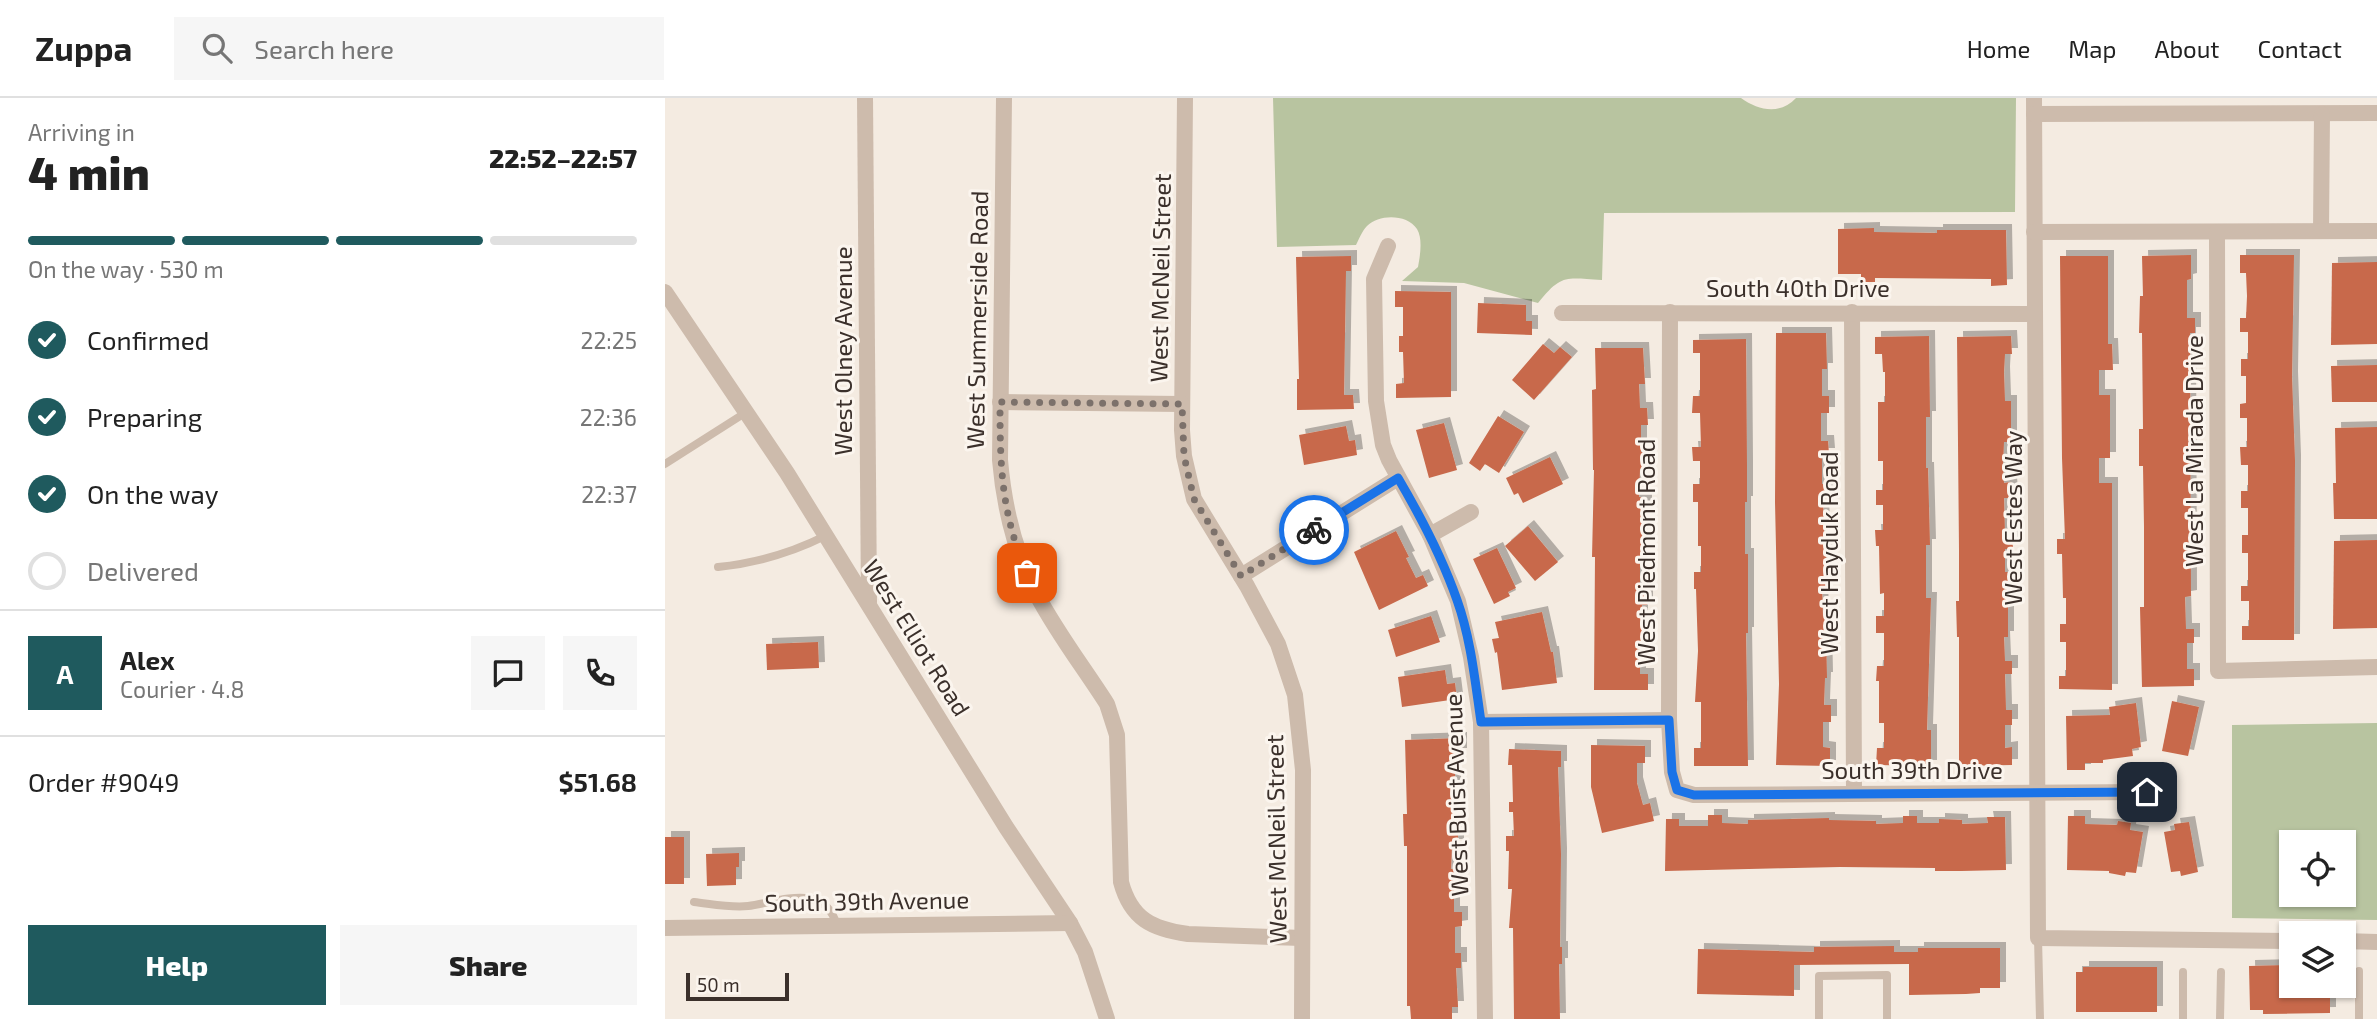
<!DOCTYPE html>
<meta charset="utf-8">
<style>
body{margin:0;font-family:"Exo 2",sans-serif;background:#f6f6f6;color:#222;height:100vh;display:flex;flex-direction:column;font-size:26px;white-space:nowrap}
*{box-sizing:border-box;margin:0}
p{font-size:23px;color:#767676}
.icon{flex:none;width:38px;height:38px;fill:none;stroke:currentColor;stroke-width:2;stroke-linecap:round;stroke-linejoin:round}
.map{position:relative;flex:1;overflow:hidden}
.details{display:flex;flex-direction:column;background:#fff;width:665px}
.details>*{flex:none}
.controls{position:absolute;left:1614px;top:732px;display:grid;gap:14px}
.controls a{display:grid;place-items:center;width:77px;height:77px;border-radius:0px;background:#fff;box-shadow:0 2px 5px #0004;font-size:35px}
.scale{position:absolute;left:21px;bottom:18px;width:103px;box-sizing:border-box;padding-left:7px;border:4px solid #3b302b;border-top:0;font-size:19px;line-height:24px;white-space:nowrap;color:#3b302b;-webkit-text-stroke:5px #fbf5ee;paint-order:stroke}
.pin{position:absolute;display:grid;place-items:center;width:60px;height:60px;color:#fff;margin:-30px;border-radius:14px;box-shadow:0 4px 10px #0006}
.courier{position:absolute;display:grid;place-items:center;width:70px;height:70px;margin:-35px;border:5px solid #1a73e8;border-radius:50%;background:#fff;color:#222;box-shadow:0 2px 9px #0007}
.head em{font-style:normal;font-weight:800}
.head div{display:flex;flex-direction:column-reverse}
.head{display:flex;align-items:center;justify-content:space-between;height:119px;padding:0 28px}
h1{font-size:46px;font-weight:800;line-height:52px}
.bar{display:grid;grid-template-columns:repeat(4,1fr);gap:10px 7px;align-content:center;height:84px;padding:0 28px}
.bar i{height:9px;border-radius:5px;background:#e0e0e0}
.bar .selected{background:#1f5a5e}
.bar p{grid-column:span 4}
.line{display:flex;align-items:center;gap:18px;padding:0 28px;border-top:2px solid #e0e0e0}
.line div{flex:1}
.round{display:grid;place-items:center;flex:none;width:74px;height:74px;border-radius:0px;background:#f6f6f6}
ol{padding:0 28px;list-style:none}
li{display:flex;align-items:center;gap:21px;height:77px}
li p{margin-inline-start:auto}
li .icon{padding:7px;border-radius:50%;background:#1f5a5e;color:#fff;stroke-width:4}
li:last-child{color:#767676}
li i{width:38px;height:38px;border:4px solid #e0e0e0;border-radius:50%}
.primary-button{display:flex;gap:14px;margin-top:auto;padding:14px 28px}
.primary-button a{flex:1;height:80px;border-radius:0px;background:#1f5a5e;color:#fff;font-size:28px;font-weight:800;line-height:80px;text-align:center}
.primary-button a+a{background:#f6f6f6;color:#222}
header{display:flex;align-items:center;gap:42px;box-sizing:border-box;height:98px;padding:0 35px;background:#fff;border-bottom:2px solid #e0e0e0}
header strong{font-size:33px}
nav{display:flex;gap:38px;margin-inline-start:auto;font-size:24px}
.search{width:490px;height:63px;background:#f6f6f6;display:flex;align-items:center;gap:18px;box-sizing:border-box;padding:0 24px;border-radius:0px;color:#767676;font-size:26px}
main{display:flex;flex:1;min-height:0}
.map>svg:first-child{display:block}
</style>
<header>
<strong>Zuppa</strong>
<div class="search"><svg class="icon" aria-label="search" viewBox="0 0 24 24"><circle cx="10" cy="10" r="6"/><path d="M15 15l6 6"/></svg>Search here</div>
<nav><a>Home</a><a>Map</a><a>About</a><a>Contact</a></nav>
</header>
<main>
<section class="details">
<div class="head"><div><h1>4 min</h1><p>Arriving in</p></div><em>22:52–22:57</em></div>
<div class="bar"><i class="selected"></i><i class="selected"></i><i class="selected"></i><i></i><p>On the way · 530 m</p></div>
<ol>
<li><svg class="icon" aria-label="check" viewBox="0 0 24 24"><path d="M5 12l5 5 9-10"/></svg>Confirmed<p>22:25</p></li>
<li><svg class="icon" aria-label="check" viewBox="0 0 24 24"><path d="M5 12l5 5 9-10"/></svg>Preparing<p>22:36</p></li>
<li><svg class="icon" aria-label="check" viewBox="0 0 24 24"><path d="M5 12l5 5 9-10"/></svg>On the way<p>22:37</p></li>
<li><i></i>Delivered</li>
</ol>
<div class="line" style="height:126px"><b class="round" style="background:#1f5a5e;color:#fff">A</b><div><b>Alex</b><p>Courier · 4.8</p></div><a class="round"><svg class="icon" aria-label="chat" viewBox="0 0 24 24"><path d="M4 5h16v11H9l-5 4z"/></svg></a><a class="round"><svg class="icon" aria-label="phone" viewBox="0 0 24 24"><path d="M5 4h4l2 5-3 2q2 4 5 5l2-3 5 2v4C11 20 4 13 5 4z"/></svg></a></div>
<div class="line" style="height:91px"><div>Order #9049</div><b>$51.68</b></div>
<div class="primary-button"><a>Help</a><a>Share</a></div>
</section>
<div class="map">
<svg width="1712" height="921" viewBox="0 0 1712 921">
<defs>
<filter id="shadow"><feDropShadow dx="6" dy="-6" stdDeviation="0" flood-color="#0004"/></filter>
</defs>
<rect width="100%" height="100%" fill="#f4ebe1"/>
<g fill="#b8c4a0" fill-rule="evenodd">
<path d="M608,0H1076C1094,13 1115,17 1131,0H1351L1350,114L939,115L937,182C901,180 897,175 873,205L799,185L737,183L753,169C755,158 758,141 752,131C742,116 714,116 702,128C697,133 694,141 691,147L612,149Z"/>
<path d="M1712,625V822L1567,820V627ZM1626,744H1678V796H1626Z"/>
</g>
<g fill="#c8694b" filter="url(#shadow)">
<path d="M1209,130V134L1272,135V132H1341L1342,187L1326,188V181L1210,180V184H1196V176H1173V131Z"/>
<path d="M1526,157V181L1522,182V220H1530V235H1525L1526,498L1520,499L1521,531H1529V545H1522V571H1529V588L1477,589L1475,509H1479V429L1478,368H1474V331H1478L1477,235H1474L1475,198H1478L1477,158Z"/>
<path d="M1575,157H1629L1627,279L1630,363L1629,542H1577V528H1584V503H1576V488H1583V455H1577V437H1583V410H1576V393H1583V367H1576L1575,349H1582V320H1575V306L1581,305V278H1576V261H1583V234H1575V220H1581L1582,198L1581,175H1575Z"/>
<path d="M686,158V173H681L679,297H688L689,311L632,312V281H634L631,159Z"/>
<path d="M1395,158H1443V246H1447L1448,272H1434V297H1445V360H1434V385H1447V592L1394,591V578H1401V544H1395V526H1401V500H1398L1397,456H1392V441H1400L1397,360Z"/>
<path d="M1712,164V246L1666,247L1667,165Z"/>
<path d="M730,193L786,194V299L731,300V286L739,285L738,254H734V238H738V209H730Z"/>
<path d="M813,205L861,207V223H867V237L812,235Z"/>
<path d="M1111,235H1161L1162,271H1157V298H1164V315H1156V343H1163L1164,356H1157V386H1165V403H1158L1159,433H1165V447H1161L1162,491H1157L1158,518H1165V535H1161L1162,580H1160L1159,607H1166V624H1158V649L1165,650V668L1111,667L1114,586L1110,404Z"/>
<path d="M1264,238L1265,319H1261V370H1263L1265,447H1261V500H1266L1262,632H1266V668L1211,667L1212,650H1219V625H1214V583H1211L1212,568H1219V535H1211V518H1219V495L1215,496L1214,448H1211L1210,432H1218V407H1211V392H1218V363H1213V304H1220V274H1218L1217,256H1210V239Z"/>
<path d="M1346,238L1347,256H1340L1339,274L1340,303H1346V344H1339L1338,367L1339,385L1346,384L1347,400H1339L1340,436H1347L1348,451H1340V474H1347V492H1343V539H1339L1340,563H1347V576H1340L1341,612H1347V627H1340V650L1347,649V667L1294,668V539H1292L1291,503H1294V452L1292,239Z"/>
<path d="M1081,241L1082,368V404H1080V456H1083V535H1081L1083,668H1029V650H1036V604H1030L1033,553L1031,491H1029V474H1036V448H1033V404H1028V386H1035V363H1028L1027,349H1036L1035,315H1027L1028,298H1035V255H1028V242Z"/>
<path d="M878,246L889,255L895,249L907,259L869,302L847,282Z"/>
<path d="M930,250H978L980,286H974L975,310H982L983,327H976V354H981V371H975L974,399H981V413H977V442H982V460H975V491H982V507H977V537H983V551H975V576H983V592H929L930,459H927L929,372H928L927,292L931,291Z"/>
<path d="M1712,267V304H1667L1666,268Z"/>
<path d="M833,318L859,334L834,375L820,366L815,373L804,365Z"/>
<path d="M779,325L792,372L764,380L751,332Z"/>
<path d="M681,328L684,343L690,342L692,357L639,367L634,337Z"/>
<path d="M1712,329V421H1669L1668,385H1671L1670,330Z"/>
<path d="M885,359L898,386L858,405L853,395L849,397L841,380Z"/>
<path d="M863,428L893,464L870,483L840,448Z"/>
<path d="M731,433L744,459L741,460L751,480L758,477L763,488L714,512L689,454Z"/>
<path d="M1712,442V530L1668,531L1669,443Z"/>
<path d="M832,450L851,490L843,494L845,498L829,506L808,461Z"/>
<path d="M877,514L886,554H888L892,585L837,592L832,554L830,555L827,541L834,540L830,524Z"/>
<path d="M766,518L775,544L731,559L723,532Z"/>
<path d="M153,544L154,570L102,572L101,546Z"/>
<path d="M780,572L782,586L790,585L792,601L737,609L733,579Z"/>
<path d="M1507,603L1534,609L1523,658L1497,653Z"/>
<path d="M1471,605L1476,649L1467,651L1468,658L1438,662V665H1420V672H1402L1401,618L1445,617L1444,609Z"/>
<path d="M796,640V656H790V694H793V705H788L789,728H793V747H787L786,771H793V785H789V814H797V828L790,829V855H796V870H791L793,909H787V921H746L745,908H742V748H739L738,716H742L740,642Z"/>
<path d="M926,647L980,648V665H972V685L978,707L985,705L989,723L937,735L926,689Z"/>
<path d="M844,651L896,653V669H893L896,756L895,849H897V866H894L895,921H849L848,830H844L847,791H843L844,753H841V738H849L848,714H844V704H848L847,667H843Z"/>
<path d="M1043,717H1057V725L1083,726V722L1164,720V722L1211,723V726L1238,725V718H1252V725H1274V721L1297,722V726L1323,725L1322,719H1340L1341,772L1296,773H1270V770L1175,769L1000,773L1001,721H1014V728H1043Z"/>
<path d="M1403,718H1420V726L1452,727L1453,723L1466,725L1465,732L1478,734L1471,775L1461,774L1460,778L1444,775V773L1402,772Z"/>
<path d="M1524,724L1533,774L1516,778L1515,773L1506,774L1499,734L1510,732L1509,726Z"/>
<rect x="0" y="739" width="19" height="47"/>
<path d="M74,755V769H71V787L42,788L41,756Z"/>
<path d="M1229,848V854H1253V850H1335V890H1315V895L1301,896L1244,897V866L1129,867V898L1032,896L1033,851L1149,854V849Z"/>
<path d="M1626,867V887H1665V915L1598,916V912H1585L1584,868Z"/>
<path d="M1418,869H1492V914H1411V874H1418Z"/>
</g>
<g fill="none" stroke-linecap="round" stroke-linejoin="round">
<g stroke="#cdbbac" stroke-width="8">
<path d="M0,366L80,315"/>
<path d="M53,469C91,465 126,455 160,438"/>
<path d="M29,804C47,806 66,810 83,808C114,804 160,783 172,828"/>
<path d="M1373,840L1375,921"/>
<path d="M1694,873V921"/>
<path d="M1154,921V878L1222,877V921"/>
<path d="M1518,921V874"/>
<path d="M1555,921L1556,874"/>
</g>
<g stroke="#cdbbac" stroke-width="16">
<path d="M200,0L204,504"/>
<path d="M339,0L335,362C339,409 350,455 372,497C392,535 419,570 442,606L452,637L456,784C466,821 487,831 523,836L637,840"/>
<path d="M520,0L517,332L519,358L529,401L582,488L613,546L630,597L638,672L637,921"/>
<path d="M1369,0L1373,840L1626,843"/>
<path d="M1369,16L1712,15"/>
<path d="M1656,133L1657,16"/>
<path d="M1369,134L1712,133"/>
<path d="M1552,134L1553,573L1712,569"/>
<path d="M723,148L709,181L711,303L718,347L724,362L765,437L793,503L806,559L816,624L820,921"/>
<path d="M0,194L122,375L341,729L405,825L420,854L442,921"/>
<path d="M1005,214L1004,622L1007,674L1012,692L1029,697L1482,694"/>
<path d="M1187,214L1189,695"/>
<path d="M897,215L1370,216"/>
<path d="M335,304L517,306"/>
<path d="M765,437L806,414"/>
<path d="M576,478L733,380"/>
<path d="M816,624L1004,622"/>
<path d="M0,830L405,825"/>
<path d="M1678,843L1712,844"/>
</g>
</g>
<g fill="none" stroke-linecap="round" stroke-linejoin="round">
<path stroke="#7c716b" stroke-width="7" stroke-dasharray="0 12.6" d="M362,475C336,415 335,368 335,304L517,306L519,358L529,401L576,478L649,432"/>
<path stroke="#1a73e8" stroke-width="9" d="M649,432L733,380C756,419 777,459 792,502C806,541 810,583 816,624L1004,622L1007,674L1012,692L1029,697L1482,694"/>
</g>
<g text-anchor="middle" stroke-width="6" stroke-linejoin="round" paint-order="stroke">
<g font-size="24" fill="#3b302b" stroke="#fbf5ee">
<text transform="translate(496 180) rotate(-89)" y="8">West McNeil Street</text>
<text x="1133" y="199">South 40th Drive</text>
<text transform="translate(313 222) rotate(-89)" y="8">West Summerside Road</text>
<text transform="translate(179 253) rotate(-90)" y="8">West Olney Avenue</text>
<text transform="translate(1530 353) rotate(-90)" y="8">West La Mirada Drive</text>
<text transform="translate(1349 420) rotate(-90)" y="8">West Estes Way</text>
<text transform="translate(982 454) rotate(-90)" y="8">West Piedmont Road</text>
<text transform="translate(1165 455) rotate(-90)" y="8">West Hayduk Road</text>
<text transform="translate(251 540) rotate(58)" y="8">West Elliot Road</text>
<text x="1247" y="681">South 39th Drive</text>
<text transform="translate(792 697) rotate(-92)" y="8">West Buist Avenue</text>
<text transform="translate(612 741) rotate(-91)" y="8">West McNeil Street</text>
<text transform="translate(202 804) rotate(-1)" y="8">South 39th Avenue</text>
</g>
</g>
</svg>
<div class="controls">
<a><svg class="icon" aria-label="locate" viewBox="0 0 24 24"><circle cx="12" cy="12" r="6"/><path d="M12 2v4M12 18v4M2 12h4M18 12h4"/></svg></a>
<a><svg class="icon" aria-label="layers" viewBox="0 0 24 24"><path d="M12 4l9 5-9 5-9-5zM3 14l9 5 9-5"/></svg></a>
</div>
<div class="scale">50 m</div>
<div class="pin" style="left:362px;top:475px;background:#ea580c"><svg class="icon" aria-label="bag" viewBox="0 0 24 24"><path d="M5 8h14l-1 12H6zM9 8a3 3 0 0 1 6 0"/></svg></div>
<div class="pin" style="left:1482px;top:694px;background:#1f2937"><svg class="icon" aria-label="home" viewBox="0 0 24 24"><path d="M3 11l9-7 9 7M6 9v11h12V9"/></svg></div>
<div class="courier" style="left:649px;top:432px"><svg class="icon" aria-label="bike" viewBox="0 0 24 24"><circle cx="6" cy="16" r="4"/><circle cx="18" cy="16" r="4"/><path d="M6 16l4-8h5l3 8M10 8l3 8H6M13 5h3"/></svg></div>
</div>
</main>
